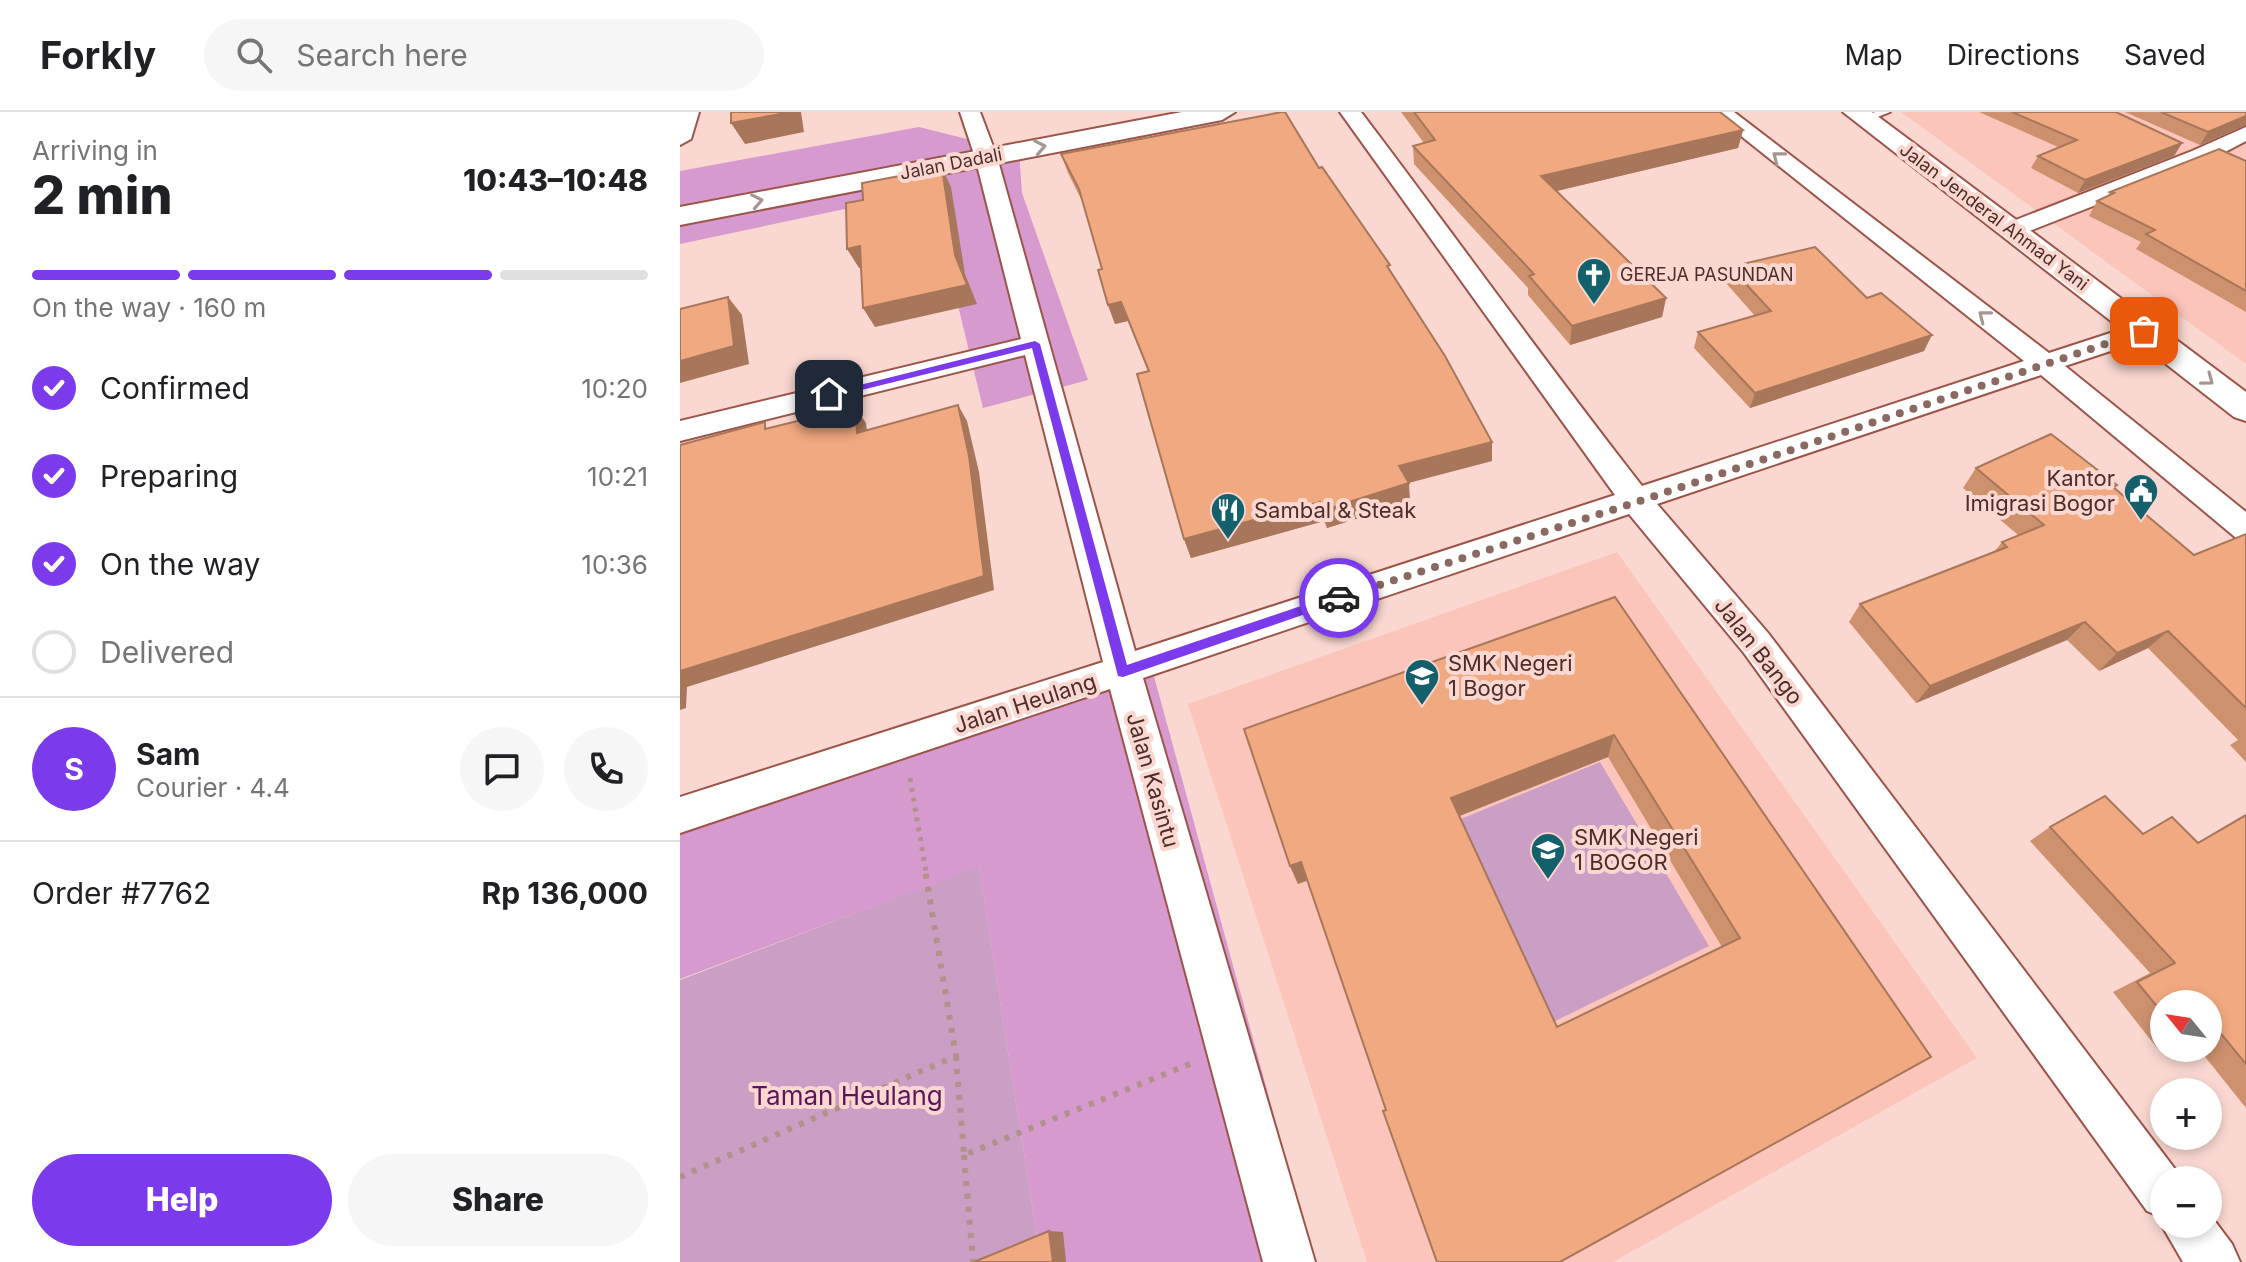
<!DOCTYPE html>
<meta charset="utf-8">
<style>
body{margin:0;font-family:Inter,sans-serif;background:#f6f6f6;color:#202124;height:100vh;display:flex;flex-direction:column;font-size:30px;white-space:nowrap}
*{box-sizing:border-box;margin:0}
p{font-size:26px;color:#757577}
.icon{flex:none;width:44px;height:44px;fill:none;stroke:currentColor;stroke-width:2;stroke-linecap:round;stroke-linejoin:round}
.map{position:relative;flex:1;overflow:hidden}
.details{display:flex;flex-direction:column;background:#fff;width:680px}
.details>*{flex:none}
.needle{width:52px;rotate:300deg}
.fabs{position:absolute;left:1470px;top:878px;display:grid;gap:16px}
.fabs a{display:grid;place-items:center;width:72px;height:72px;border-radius:50%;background:#fff;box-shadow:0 4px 12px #0003;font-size:40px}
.pin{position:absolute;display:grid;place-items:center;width:68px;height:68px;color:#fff;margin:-34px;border-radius:16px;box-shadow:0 4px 12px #0006}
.courier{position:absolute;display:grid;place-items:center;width:80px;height:80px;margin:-40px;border:6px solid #7c3aed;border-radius:50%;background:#fff;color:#222;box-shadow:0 2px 10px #0007}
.head em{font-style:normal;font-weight:800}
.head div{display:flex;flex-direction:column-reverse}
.head{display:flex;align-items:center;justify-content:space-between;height:136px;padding:0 32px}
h1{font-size:52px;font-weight:800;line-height:60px}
.bar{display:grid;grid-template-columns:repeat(4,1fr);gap:12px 8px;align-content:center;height:96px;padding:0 32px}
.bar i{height:10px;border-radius:6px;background:#e0e0e0}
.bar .selected{background:#7c3aed}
.bar p{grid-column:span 4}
.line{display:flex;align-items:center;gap:20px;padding:0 32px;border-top:2px solid #e0e0e0}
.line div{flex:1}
.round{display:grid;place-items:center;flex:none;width:84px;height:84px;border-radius:42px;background:#f6f6f6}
ol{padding:0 32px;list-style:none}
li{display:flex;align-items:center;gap:24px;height:88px}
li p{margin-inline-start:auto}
li .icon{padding:8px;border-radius:50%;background:#7c3aed;color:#fff;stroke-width:4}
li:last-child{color:#757577}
li i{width:44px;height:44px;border:4px solid #e0e0e0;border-radius:50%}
.button{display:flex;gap:16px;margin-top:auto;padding:16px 32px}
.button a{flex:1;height:92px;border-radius:48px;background:#7c3aed;color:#fff;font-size:32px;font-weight:800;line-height:92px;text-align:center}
.button a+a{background:#f6f6f6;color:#202124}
header{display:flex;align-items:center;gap:48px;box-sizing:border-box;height:112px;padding:0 40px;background:#fff;border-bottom:2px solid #e0e0e0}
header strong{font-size:38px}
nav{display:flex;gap:44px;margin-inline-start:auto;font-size:28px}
.search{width:560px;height:72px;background:#f6f6f6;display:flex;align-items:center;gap:20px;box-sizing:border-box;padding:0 28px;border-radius:44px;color:#757577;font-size:30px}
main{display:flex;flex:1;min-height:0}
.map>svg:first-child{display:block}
</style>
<header>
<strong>Forkly</strong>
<div class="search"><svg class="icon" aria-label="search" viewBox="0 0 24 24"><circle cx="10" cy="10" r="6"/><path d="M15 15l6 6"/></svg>Search here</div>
<nav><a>Map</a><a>Directions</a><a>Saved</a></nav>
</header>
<main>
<section class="details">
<div class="head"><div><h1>2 min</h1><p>Arriving in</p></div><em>10:43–10:48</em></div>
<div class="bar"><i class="selected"></i><i class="selected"></i><i class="selected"></i><i></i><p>On the way · 160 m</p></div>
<ol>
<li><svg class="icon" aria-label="check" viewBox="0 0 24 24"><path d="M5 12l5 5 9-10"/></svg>Confirmed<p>10:20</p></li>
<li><svg class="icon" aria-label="check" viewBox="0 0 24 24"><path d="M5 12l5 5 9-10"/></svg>Preparing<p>10:21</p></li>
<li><svg class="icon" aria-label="check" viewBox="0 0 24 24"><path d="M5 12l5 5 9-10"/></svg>On the way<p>10:36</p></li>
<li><i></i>Delivered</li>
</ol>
<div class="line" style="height:144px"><b class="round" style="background:#7c3aed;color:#fff">S</b><div><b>Sam</b><p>Courier · 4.4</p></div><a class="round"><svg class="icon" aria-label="chat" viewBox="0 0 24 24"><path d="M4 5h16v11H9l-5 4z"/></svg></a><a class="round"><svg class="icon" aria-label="phone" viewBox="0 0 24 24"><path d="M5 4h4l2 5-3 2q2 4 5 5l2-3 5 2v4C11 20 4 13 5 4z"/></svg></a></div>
<div class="line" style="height:104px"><div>Order #7762</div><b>Rp 136,000</b></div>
<div class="button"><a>Help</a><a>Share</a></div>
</section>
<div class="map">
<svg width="1566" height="1150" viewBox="0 0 1566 1150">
<rect width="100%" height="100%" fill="#fad8d1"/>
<g fill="#fcc5bb">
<path d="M1221,0H1566V252L1280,43Z"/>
<path d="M937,440L1297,946L933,1150H687L508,592Z"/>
</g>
<g fill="#ca9ec5">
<path d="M920,650L1029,834L871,911L776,709Z"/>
<path d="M299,754L361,1150H0V868Z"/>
</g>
<g fill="#d69acf">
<path d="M239,15L339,40L342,81L408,268L303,296L250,79L0,132V59Z"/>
<path d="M469,546L634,1150H361L299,755L0,867V701Z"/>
</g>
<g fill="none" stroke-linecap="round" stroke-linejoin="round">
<g stroke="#9d5448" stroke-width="4">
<path id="service" d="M1195,0H1210L1185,10L1180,7Z"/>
</g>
<g stroke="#9d5448" stroke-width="4">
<g id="minor">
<path d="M0,0H19L11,27L0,33Z"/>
<path d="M280,0H300L317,45L455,539L935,383L660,0H681C775,124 866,251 962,374L1344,249L1031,0H1054L1369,241L1455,213H1473L1477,219L1473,225L1385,254L1566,400V429L1555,425L1361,263L977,392L1088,521L1501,1065L1503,1068H1484V1112H1528V1100L1552,1132L1560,1150H1503L1481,1112L1483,1106L1467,1099L1064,541L949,402L463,566L635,1150H583L430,577L0,721V685L423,550L345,243L0,329V309L341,227L295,45Z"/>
<path d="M1566,15V29L1528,49L1339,123L1331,125L1319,118L1323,113L1512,39Z"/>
</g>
</g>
<g stroke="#9d5448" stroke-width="4">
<g id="primary">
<path d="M502,0H555L542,8L0,113V95Z"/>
<path d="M1163,0H1192L1566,280V309L1554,305Z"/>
</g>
</g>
<path stroke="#b2918b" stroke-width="5" stroke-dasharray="4 6" stroke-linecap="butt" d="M230,666L246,760"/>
<g stroke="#b2918b" stroke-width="6" stroke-dasharray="5 8" stroke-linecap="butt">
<path d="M276,944L284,1043L510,952"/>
<path d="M284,1043L293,1150"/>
<path d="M0,1065L276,944L245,758"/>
</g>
<use href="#service" fill="#fff" fill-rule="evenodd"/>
<use href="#minor" fill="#fff" fill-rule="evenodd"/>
<use href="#primary" fill="#fff" fill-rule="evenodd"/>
</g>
<g fill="#ce916e" fill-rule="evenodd">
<path d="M721,0H1040L1063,18L1058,36L876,79L986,186L982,205L890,233L848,183V176L734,52L733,34L744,31Z"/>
<path d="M1299,0H1436L1502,31L1494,44L1398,81L1351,56L1358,44L1378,35Z"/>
<path d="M1445,0H1566V13L1520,33Z"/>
<path d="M381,42L639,56L710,159L812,330V349L728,370L730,390L647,416L644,409L511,446L504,427L468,259L448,209L435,212L428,193L422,157L403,91L388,61Z"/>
<path d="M1566,49V200L1456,137L1461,130L1409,104L1417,89L1428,84L1430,80Z"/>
<path d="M1050,155L1187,186L1244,239L1070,296L1014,236L1018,220L1075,204L1045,170Z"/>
<path d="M1296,356L1437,373L1435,376L1514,443L1566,422V650L1550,633L1558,628L1468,536L1419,559L1387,528L1236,591L1169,510L1180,492L1315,439L1322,430L1338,423L1283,376Z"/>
<path d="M935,485L1251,945L706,998L628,768L618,772L610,754ZM928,645L1042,835L877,915L779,704Z"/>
<path d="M1566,703V996L1518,936H1528V892H1484V934L1477,936L1433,880L1470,861L1350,729L1370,715L1463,722L1518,730Z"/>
</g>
<g fill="#a8765a">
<path d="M111,0H121L124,20L65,32L51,11Z"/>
<path d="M1566,4V13L1520,33L1528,20Z"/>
<path d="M1063,18L1058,36L860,83L861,64Z"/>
<path d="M1502,31L1494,44L1398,81L1405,68Z"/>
<path d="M262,56L271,75L285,162L297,192L195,215L183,196L275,143Z"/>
<path d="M180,134L191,154L179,156L167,137Z"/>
<path d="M48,185L62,203L69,252L0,271V249Z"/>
<path d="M986,186L982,205L890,233L892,214Z"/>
<path d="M441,190L448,209L435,212L428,193Z"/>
<path d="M1252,223L1244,239L1070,296L1075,281Z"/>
<path d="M278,293L287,309L299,360L314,478L7,575L6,596L0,598V559Z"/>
<path d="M175,295L186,311L189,337L177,321Z"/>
<path d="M812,330V349L721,373L719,354Z"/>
<path d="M729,371L730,390L647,416L644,398Z"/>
<path d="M640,390L644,409L511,446L504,427Z"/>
<path d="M1405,510L1387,528L1236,591L1250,574Z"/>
<path d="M1488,519L1468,536L1419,559L1437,541Z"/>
<path d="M934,623L928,645L772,707L771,686Z"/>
<path d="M621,750L629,768L618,772L610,754Z"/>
<path d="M369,1119L383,1120L386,1150H373Z"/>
</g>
<g fill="#f0a980" stroke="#a8765a" stroke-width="2" fill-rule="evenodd">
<path d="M51,0H111L51,11Z"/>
<path d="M602,0H605L639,56L642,55L710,153L707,154L765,244L812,330L719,354L729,371L644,398L640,390L504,427L457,262L469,259L441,190L428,193L418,158L422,157L399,77L381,42Z"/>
<path d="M734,0H1040L1063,18L861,64L986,186L892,214L849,164L854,162L733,34L755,28Z"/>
<path d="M1332,0H1436L1502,31L1405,68L1358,44L1397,28Z"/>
<path d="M1481,0H1566V4L1528,20Z"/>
<path d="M1539,37L1566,49V179L1466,122L1475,118L1417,89L1434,81L1430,80Z"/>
<path d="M262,56L275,143L287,173L183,196L180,134L167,137L166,91L183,88L182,71Z"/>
<path d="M1135,135L1187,186L1201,181L1252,223L1075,281L1018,220L1091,199L1050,155Z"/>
<path d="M48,185L54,234L0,249V197Z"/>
<path d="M278,293L289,344L304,464L0,559V333L85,310V317L175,295L177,321Z"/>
<path d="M1371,322L1437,373L1433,375L1514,443L1566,422V596L1488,519L1437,541L1405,510L1250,574L1180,492L1327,435L1322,430L1364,413L1296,356Z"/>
<path d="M935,485L1251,945L880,1150H757L703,999L706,998L621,750L610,754L564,617ZM934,623L1060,826L877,915L771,686Z"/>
<path d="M1425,684L1463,722L1492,705L1518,731L1566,703V952L1533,912L1528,915V892H1484V903L1457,870L1495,851L1370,715Z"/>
<path d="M369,1119L373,1150H294Z"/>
</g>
<defs><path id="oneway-chevron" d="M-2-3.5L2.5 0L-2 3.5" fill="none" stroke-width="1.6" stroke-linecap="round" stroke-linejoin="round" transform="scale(2)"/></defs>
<g stroke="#a69693">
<use href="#oneway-chevron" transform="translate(360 35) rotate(-11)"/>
<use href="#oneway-chevron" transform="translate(1098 45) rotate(-142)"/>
<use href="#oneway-chevron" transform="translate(77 89) rotate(-11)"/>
<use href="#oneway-chevron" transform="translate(1304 204) rotate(-142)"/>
<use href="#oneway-chevron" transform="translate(1528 268) rotate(37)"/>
</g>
<path fill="#7c3aed" d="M355,229L360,232L447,553L659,481L665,486L663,489L443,565L438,564L352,236L149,286L144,282Z"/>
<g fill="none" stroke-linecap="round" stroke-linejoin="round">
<path stroke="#8a6962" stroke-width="8" stroke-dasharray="0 14.4" d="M659,486L957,390L1464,219"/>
</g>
<defs>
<g id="church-pin" transform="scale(1.8)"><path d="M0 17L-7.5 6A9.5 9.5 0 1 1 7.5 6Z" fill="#14606c" stroke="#fad8d1"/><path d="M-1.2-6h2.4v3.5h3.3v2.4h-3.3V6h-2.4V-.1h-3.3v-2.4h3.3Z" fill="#fff"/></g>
<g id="civic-pin" transform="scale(1.8)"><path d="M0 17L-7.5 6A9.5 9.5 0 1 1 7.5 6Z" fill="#14606c" stroke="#fad8d1"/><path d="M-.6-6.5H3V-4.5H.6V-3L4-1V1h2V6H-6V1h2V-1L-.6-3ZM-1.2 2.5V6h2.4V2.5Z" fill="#fff"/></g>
<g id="restaurant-pin" transform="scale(1.8)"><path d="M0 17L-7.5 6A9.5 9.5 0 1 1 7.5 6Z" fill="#14606c" stroke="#fad8d1"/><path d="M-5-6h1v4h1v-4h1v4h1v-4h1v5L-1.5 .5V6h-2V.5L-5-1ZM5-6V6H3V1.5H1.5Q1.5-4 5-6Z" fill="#fff"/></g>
<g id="school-pin" transform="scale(1.8)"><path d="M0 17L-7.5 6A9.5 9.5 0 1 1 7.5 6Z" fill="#14606c" stroke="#fad8d1"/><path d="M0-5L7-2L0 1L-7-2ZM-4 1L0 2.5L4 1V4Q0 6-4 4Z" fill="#fff"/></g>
</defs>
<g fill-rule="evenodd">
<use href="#church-pin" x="914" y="163"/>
<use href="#civic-pin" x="1461" y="379"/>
<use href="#restaurant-pin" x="548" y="398"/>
<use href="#school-pin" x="742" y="564"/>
<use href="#school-pin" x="868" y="738"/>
</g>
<g text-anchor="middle" stroke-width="8" stroke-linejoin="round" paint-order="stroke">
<g font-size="18" fill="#4d2d27" stroke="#fad8d1">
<text transform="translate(271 52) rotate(-11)" y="6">Jalan Dadali</text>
<text transform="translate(1314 105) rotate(37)" y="6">Jalan Jenderal Ahmad Yani</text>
</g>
<g font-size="18" fill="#4d2d27" stroke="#fad8d1" text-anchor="start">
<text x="940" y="169">GEREJA PASUNDAN</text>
</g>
<g font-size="22" fill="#4d2d27" stroke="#fad8d1" text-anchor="start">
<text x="1435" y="374" text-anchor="end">Kantor<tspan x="1435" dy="25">Imigrasi Bogor</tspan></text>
<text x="574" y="406">Sambal &amp; Steak</text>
<text x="768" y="559">SMK Negeri<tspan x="768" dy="25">1 Bogor</tspan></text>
<text x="894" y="733">SMK Negeri<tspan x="894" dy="25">1 BOGOR</tspan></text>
</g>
<g font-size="22" fill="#4d2d27" stroke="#fad8d1">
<text transform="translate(1079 539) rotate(52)" y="8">Jalan Bango</text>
<text transform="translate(345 591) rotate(-18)" y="8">Jalan Heulang</text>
<text transform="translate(473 668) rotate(74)" y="8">Jalan Kasintu</text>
</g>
<g font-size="26" fill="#5c1558" stroke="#fad8d1">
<text x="167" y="993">Taman Heulang</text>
</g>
</g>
</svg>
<div class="fabs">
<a><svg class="needle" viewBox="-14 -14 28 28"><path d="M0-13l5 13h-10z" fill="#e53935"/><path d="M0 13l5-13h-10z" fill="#757577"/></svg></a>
<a>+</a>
<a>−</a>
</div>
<div class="pin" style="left:1464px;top:219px;background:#ea580c"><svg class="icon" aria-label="bag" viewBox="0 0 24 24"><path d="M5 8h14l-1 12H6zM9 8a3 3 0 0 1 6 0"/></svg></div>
<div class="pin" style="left:149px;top:282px;background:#1f2937"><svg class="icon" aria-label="home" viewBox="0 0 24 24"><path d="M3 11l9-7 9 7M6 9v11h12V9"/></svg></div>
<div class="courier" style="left:659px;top:486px"><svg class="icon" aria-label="car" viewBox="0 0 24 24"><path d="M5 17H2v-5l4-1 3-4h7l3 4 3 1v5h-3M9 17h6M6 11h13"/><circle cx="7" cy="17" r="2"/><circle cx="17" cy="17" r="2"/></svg></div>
</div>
</main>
